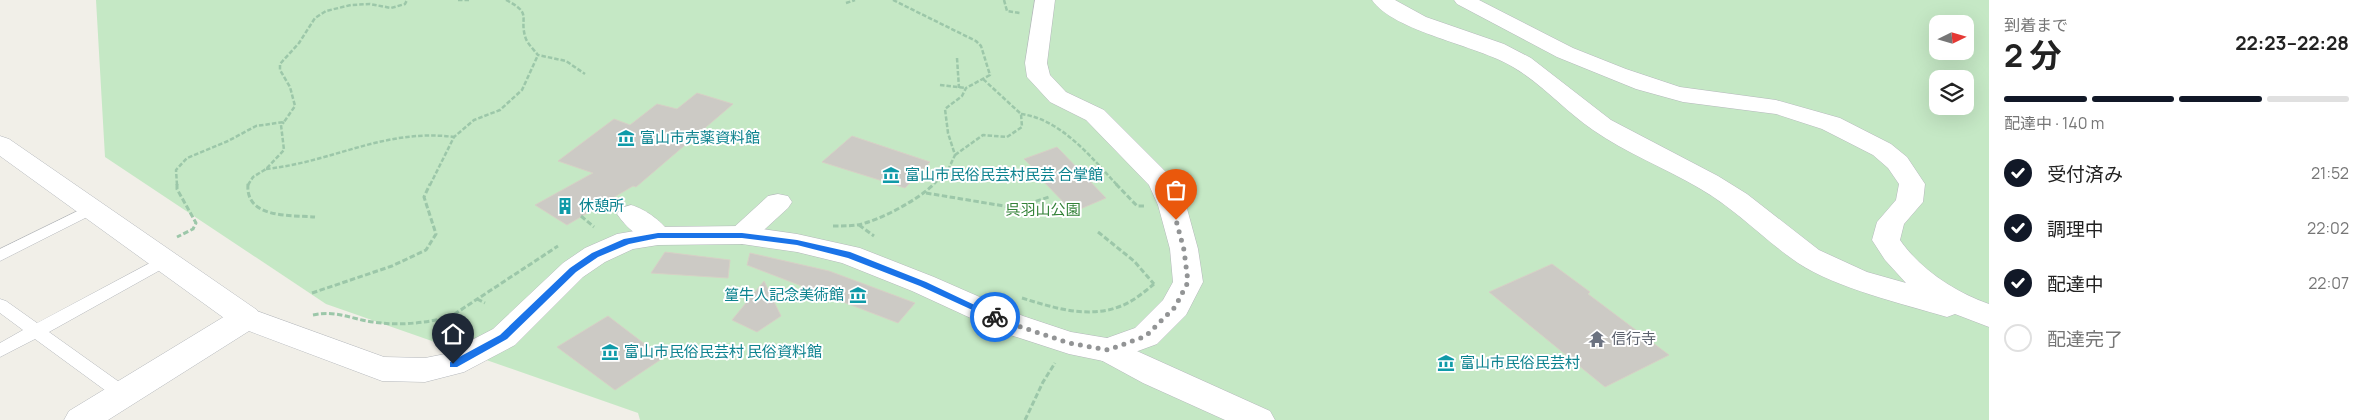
<!DOCTYPE html>
<html lang="ja">
<meta charset="utf-8">
<style>
body{margin:0;font-family:Manrope,"Noto Sans JP",sans-serif;background:#f2f2f2;color:#222;height:100vh;display:flex;flex-direction:column;font-size:19px;white-space:nowrap}
*{box-sizing:border-box;margin:0}
p{font-size:16px;color:#767676}
.icon{flex:none;width:28px;height:28px;fill:none;stroke:currentColor;stroke-width:2;stroke-linecap:round;stroke-linejoin:round}
.map{position:relative;flex:1;overflow:hidden}
.details{display:flex;flex-direction:column;background:#fff;width:375px}
.details>*{flex:none}
.needle{width:32px;rotate:85deg}
.controls{position:absolute;left:1929px;top:15px;display:grid;gap:10px}
.controls a{display:grid;place-items:center;width:45px;height:45px;border-radius:10px;background:#fff;box-shadow:0 5px 20px #0002;font-size:25px}
.pin{position:absolute;display:grid;place-items:center;width:42px;height:42px;color:#fff;margin:-51px -21px;border-radius:50% 50% 50% 0;rotate:-45deg;box-shadow:0 0 5px #0007}
.pin .icon{rotate:45deg}
.courier{position:absolute;display:grid;place-items:center;width:50px;height:50px;margin:-25px;border:4px solid #1a73e8;border-radius:50%;background:#fff;color:#222;box-shadow:0 1px 6px #0007}
.headline em{font-style:normal;font-weight:700}
.headline div{display:flex;flex-direction:column-reverse}
.headline{display:flex;align-items:center;justify-content:space-between;height:85px;padding:0 15px}
h1{font-size:32px;font-weight:700;line-height:38px}
.bar{display:grid;grid-template-columns:repeat(4,1fr);gap:8px 5px;align-content:center;height:60px;padding:0 15px}
.bar i{height:6px;border-radius:4px;background:#e0e0e0}
.bar .on{background:#111827}
.bar p{grid-column:span 4}
ol{padding:0 15px;list-style:none}
li{display:flex;align-items:center;gap:15px;height:55px}
li p{margin-inline-start:auto}
li .icon{padding:5px;border-radius:50%;background:#111827;color:#fff;stroke-width:4}
li:last-child{color:#767676}
li i{width:28px;height:28px;border:2px solid #e0e0e0;border-radius:50%}
main{display:flex;flex:1;min-height:0}
.map>svg:first-child{display:block}
</style>
<main>
<div class="map">
<svg width="1989" height="420" viewBox="0 0 1989 420">
<rect width="100%" height="100%" fill="#f1efe8"/>
<path fill="#c5e8c5" fill-rule="evenodd" d="M96,0H1989V420H640L638,413L326,304L105,157ZM1938,24H1965V51H1938ZM1938,79H1965V106H1938Z"/>
<g fill="#cccac5" stroke="#d6d1c6">
<path d="M697,93L733,104L636,187L633,186L567,225L535,205L593,173L558,161L614,119L630,125L657,104L677,109Z"/>
<path d="M852,136L930,162L905,188L822,162Z"/>
<path d="M1057,147L1106,198L1073,212L1043,181L1046,180L1024,159Z"/>
<path d="M665,252L730,260L728,278L651,273Z"/>
<path d="M750,253L829,271L915,303L898,323L747,265Z"/>
<path d="M1552,264L1590,292L1588,294L1669,355L1605,387L1489,292Z"/>
<path d="M764,281L781,316L757,332L732,320Z"/>
<path d="M608,316L663,358L615,390L557,347Z"/>
</g>
<g fill="none" stroke-linecap="round" stroke-linejoin="round">
<g stroke="#b5b8bc" stroke-width="1">
<g id="service">
<path d="M92,204L99,209L97,212L0,261V249Z"/>
<path d="M165,255L171,256L173,260L171,264L49,332L129,389L132,394L129,399L123,401L117,399L35,339L0,357V343L23,330L0,313V299L6,301L37,323Z"/>
</g>
</g>
<g stroke="#b5b8bc" stroke-width="1">
<g id="minor">
<path d="M1372,0H1395L1426,17L1504,44L1531,58L1611,120L1718,176L1747,194L1819,250L1867,272L1906,283L1885,260L1872,240L1877,222L1896,200L1899,184L1888,168L1873,155L1822,129L1776,114L1683,102L1636,89L1557,57L1457,4L1454,0H1479L1573,48L1626,69L1680,87L1776,100L1840,118L1891,144L1907,157L1925,184L1923,202L1904,224L1900,240C1921,270 1955,292 1989,304V327L1955,314L1947,317C1903,304 1836,288 1798,263C1764,240 1736,209 1699,188C1665,168 1626,153 1593,130C1565,111 1542,84 1513,67C1477,45 1394,32 1372,0Z"/>
<path d="M0,136L9,139L257,310L261,318L257,326L246,329L235,326L0,156Z"/>
<path d="M778,194L788,196L792,202L788,208L752,241L742,244L732,241L728,235L732,229L768,196Z"/>
<path d="M631,205C646,209 664,223 672,236L668,242C648,248 628,230 617,214L621,208Z"/>
<path d="M1108,338L1270,411L1275,420H1225L1143,383L1097,358L1092,350L1097,342Z"/>
</g>
</g>
<g stroke="#b5b8bc" stroke-width="1">
<path id="tertiary" d="M1035,0H1055L1047,63L1050,75L1066,92L1104,110L1170,176L1186,205L1198,249L1203,282L1186,315L1157,344L1108,362L1069,354L1001,332L912,291L842,263L797,252L742,244L658,245L633,249L605,262L583,277L515,345L464,372L425,382L382,381L249,331L108,420H64L69,411L235,310L246,307L384,357L425,358L445,354L493,329L563,263L585,248L617,234L658,227L742,226L797,234L860,248L934,277L1023,316L1071,332L1107,338L1135,328L1163,300L1173,282L1170,249L1158,205L1149,185L1086,120L1050,102L1027,77L1025,63Z"/>
</g>
<g stroke="#9cc7a9" stroke-width="2.5" stroke-dasharray="4.5 2" stroke-linecap="butt">
<path d="M458,0H470"/>
<path d="M506,0C534,14 518,17 526,39C528,44 534,50 538,55L566,61L585,74"/>
<path d="M893,0L976,41L981,46L990,75L966,88L962,96L945,109L948,133L955,155L948,170L933,185"/>
<path d="M1004,0L1007,11L1020,13"/>
<path d="M846,3L855,0"/>
<path d="M957,58L959,88"/>
<path d="M940,85L966,88"/>
<path d="M1021,114C1061,119 1092,158 1117,185"/>
<path d="M955,155L983,135L1007,137L1022,127L1021,114L983,79"/>
<path d="M266,169C333,162 385,128 454,137"/>
<path d="M177,185L176,170L187,158L228,141L256,126L284,122L295,106L290,87L280,70V64L299,43L315,18L326,11L351,5L370,4L391,8L405,4L407,0"/>
<path d="M248,185L253,177L266,169L284,150L281,125L284,122"/>
<path d="M430,185L454,137L474,120L500,110L522,90L538,55"/>
</g>
<g stroke="#9cc7a9" stroke-width="3" stroke-dasharray="5.5 2.5" stroke-linecap="butt">
<path d="M177,184V189L196,223L193,229L177,237"/>
<path d="M248,184C245,219 291,215 315,217"/>
<path d="M1116,184L1137,206H1144"/>
<path d="M926,193L1016,208L1049,197"/>
<path d="M581,216L594,227"/>
<path d="M859,225L874,236"/>
<path d="M833,226C841,226 849,226 857,225C879,221 918,200 934,184"/>
<path d="M1098,232L1134,261L1154,284"/>
<path d="M312,293L392,266L426,250L436,234L424,197L430,184"/>
<path d="M1022,298C1054,308 1089,319 1121,306C1134,301 1144,292 1154,284"/>
<path d="M477,299L485,303"/>
<path d="M313,315C338,310 350,319 373,322C399,326 425,323 450,317"/>
<path d="M451,336L450,317L558,246"/>
<path d="M1025,420L1043,382L1055,363"/>
</g>
<use href="#service" fill="#fff" fill-rule="evenodd"/>
<use href="#minor" fill="#fff" fill-rule="evenodd"/>
<use href="#tertiary" fill="#fff" fill-rule="evenodd"/>
</g>
<path fill="#1a73e8" d="M658,233H742L797,240L850,252L926,282L1000,317L995,320L992,319L920,286L848,258L797,245L742,238H658L629,244L598,257L576,272L507,339L457,367H450V362L500,335L570,268L592,253L624,239Z"/>
<g fill="none" stroke-linecap="round" stroke-linejoin="round">
<path stroke="#929495" stroke-width="5" stroke-dasharray="0 9" d="M995,317L1012,324L1069,343L1108,350L1146,336L1175,307L1188,282L1184,250L1176,220"/>
</g>
<defs>
<g id="museum-bare" transform="scale(1.35)"><path d="M0-6L6-3V-2H-6V-3ZM-5-1h2V3h-2ZM-1-1h2V3h-2ZM3-1h2V3H3ZM-6 4H6V6H-6Z" fill="#0f9aa8" stroke="#fff" stroke-width="2.5" paint-order="stroke"/></g>
<g id="building-bare" transform="scale(1.35)"><path d="M-4-6H4V6H1V3H-1V6H-4ZM-2.5-4.3h1.7v1.8h-1.7ZM.8-4.3h1.7v1.8H.8ZM-2.5-1h1.7V.8h-1.7ZM.8-1h1.7V.8H.8Z" fill="#0f9aa8" stroke="#fff" stroke-width="2.5" paint-order="stroke"/></g>
<g id="temple-bare" transform="scale(1.35)"><path d="M0-6L5-2H3V0L6.5 2.5H4V6H1.5V3h-3V6H-4V2.5H-6.5L-3 0V-2H-5Z" fill="#6b7280" stroke="#fff" stroke-width="2.5" paint-order="stroke"/></g>
</defs>
<g fill-rule="evenodd">
<use href="#museum-bare" x="626" y="138"/>
<use href="#museum-bare" x="891" y="175"/>
<use href="#building-bare" x="565" y="206"/>
<use href="#museum-bare" x="858" y="295"/>
<use href="#temple-bare" x="1597" y="339"/>
<use href="#museum-bare" x="610" y="352"/>
<use href="#museum-bare" x="1446" y="363"/>
</g>
<g text-anchor="middle" stroke-width="4" stroke-linejoin="round" paint-order="stroke">
<g font-size="15" fill="#0d838f" stroke="#fff" text-anchor="start">
<text x="640" y="143">富山市売薬資料館</text>
<text x="905" y="180">富山市民俗民芸村民芸 合掌館</text>
<text x="579" y="211">休憩所</text>
<text x="844" y="300" text-anchor="end">篁牛人記念美術館</text>
<text x="624" y="357">富山市民俗民芸村 民俗資料館</text>
<text x="1460" y="368">富山市民俗民芸村</text>
</g>
<g font-size="15" fill="#348238" stroke="#fff">
<text x="1043" y="215">呉羽山公園</text>
</g>
<g font-size="15" fill="#5b616d" stroke="#fff" text-anchor="start">
<text x="1611" y="344">信行寺</text>
</g>
</g>
</svg>
<div class="controls">
<a><svg class="needle" viewBox="-14 -14 28 28"><path d="M0-13l5 13h-10z" fill="#e53935"/><path d="M0 13l5-13h-10z" fill="#767676"/></svg></a>
<a><svg class="icon" aria-label="layers" viewBox="0 0 24 24"><path d="M12 4l9 5-9 5-9-5zM3 14l9 5 9-5"/></svg></a>
</div>
<div class="pin" style="left:1176px;top:220px;background:#ea580c"><svg class="icon" aria-label="bag" viewBox="0 0 24 24"><path d="M5 8h14l-1 12H6zM9 8a3 3 0 0 1 6 0"/></svg></div>
<div class="pin" style="left:453px;top:364px;background:#1f2937"><svg class="icon" aria-label="home" viewBox="0 0 24 24"><path d="M3 11l9-7 9 7M6 9v11h12V9"/></svg></div>
<div class="courier" style="left:995px;top:317px"><svg class="icon" aria-label="bike" viewBox="0 0 24 24"><circle cx="6" cy="16" r="4"/><circle cx="18" cy="16" r="4"/><path d="M6 16l4-8h5l3 8M10 8l3 8H6M13 5h3"/></svg></div>
</div>
<section class="details">
<div class="headline"><div><h1>2 分</h1><p>到着まで</p></div><em>22:23–22:28</em></div>
<div class="bar"><i class="on"></i><i class="on"></i><i class="on"></i><i></i><p>配達中 · 140 m</p></div>
<ol>
<li><svg class="icon" aria-label="check" viewBox="0 0 24 24"><path d="M5 12l5 5 9-10"/></svg>受付済み<p>21:52</p></li>
<li><svg class="icon" aria-label="check" viewBox="0 0 24 24"><path d="M5 12l5 5 9-10"/></svg>調理中<p>22:02</p></li>
<li><svg class="icon" aria-label="check" viewBox="0 0 24 24"><path d="M5 12l5 5 9-10"/></svg>配達中<p>22:07</p></li>
<li><i></i>配達完了</li>
</ol>
</section>
</main>
